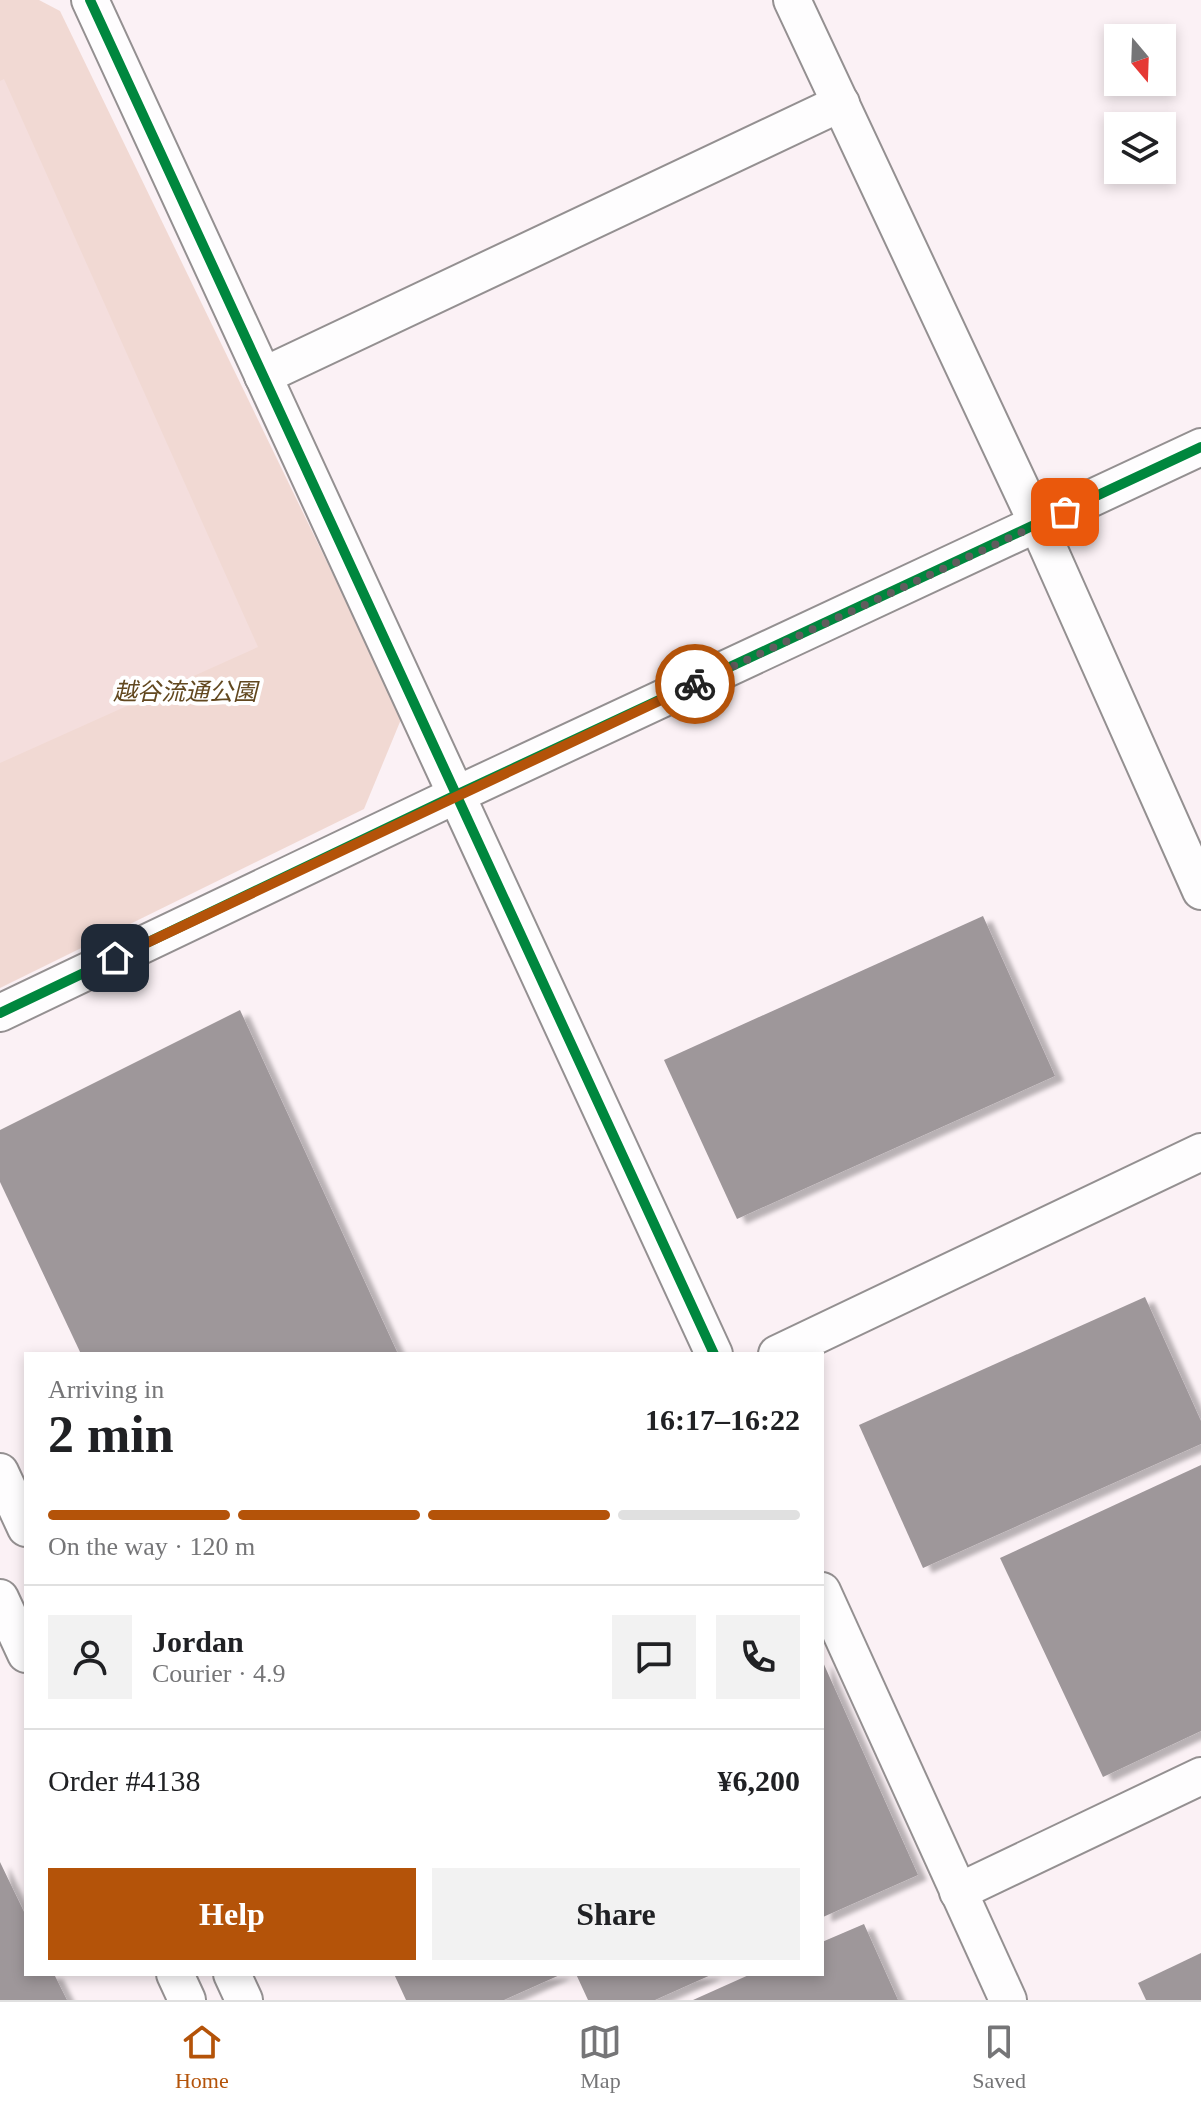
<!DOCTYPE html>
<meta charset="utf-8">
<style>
body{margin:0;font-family:"Times New Roman","Noto Sans JP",serif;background:#f2f2f2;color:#202124;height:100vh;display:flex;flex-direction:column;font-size:30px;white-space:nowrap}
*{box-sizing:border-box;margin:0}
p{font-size:26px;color:#757577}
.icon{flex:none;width:44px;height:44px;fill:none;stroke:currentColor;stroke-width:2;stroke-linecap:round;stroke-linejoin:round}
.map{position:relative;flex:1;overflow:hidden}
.details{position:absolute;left:24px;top:1352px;width:800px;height:624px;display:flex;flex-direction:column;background:#fff;border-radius:0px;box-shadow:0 4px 12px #0003}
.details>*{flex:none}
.needle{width:52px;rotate:161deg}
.tools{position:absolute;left:1104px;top:24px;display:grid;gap:16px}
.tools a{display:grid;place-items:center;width:72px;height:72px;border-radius:0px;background:#fff;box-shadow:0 4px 12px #0003;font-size:40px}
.pin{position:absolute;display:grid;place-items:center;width:68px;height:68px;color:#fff;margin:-34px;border-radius:16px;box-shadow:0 4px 12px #0006}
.courier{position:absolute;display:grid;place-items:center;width:80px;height:80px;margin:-40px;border:6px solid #b45309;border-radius:50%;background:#fff;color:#222;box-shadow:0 2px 10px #0007}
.headline em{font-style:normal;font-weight:700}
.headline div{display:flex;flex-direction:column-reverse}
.headline{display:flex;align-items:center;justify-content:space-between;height:136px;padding:0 24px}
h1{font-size:52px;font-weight:700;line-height:60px}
.bar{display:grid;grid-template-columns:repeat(4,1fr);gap:12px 8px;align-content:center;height:96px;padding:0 24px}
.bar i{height:10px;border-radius:6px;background:#e0e0e0}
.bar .on{background:#b45309}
.bar p{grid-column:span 4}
.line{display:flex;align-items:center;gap:20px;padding:0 24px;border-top:2px solid #e0e0e0}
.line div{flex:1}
.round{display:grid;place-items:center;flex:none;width:84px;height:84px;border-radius:0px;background:#f2f2f2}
.action{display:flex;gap:16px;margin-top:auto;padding:16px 24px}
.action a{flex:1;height:92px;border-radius:0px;background:#b45309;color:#fff;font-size:32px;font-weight:700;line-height:92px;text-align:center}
.action a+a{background:#f2f2f2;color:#202124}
.tab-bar{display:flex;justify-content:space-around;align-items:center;height:112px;border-top:2px solid #e0e0e0;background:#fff;font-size:22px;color:#757577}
.tab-bar a{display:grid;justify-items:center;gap:4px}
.tab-bar .on{color:#b45309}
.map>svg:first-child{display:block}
</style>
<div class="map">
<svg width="1201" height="2000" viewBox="0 0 1201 2000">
<defs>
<filter id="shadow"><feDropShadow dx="9" dy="5" stdDeviation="2" flood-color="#0004"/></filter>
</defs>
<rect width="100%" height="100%" fill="#fbf1f5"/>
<path fill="#f1d9d3" d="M0,0H39L60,11L402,717L364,809L0,988Z"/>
<path fill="#f4dedd" d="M4,79L258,647L0,763V81Z"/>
<g fill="#9e979a" filter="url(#shadow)">
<path d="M983,916L1055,1076L737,1219L664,1060Z"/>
<path d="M240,1010L398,1354H81L0,1182V1130Z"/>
<path d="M1145,1297L1201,1421V1444L923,1568L859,1425Z"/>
<path d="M1201,1465V1731L1103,1777L1000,1558Z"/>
<path d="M822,1660L918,1875L823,1917L822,1914Z"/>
<path d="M0,1862L26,1916V1974H54L67,2000H0Z"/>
<path d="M864,1924L898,2000H693L751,1974H822V1942Z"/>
<path d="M1201,1953V2000H1146L1138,1983Z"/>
<path d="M394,1974H562L504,2000H406Z"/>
<path d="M576,1974H713L655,2000H588Z"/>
</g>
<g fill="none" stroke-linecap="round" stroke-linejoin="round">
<g stroke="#949091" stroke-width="40">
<g id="tertiary">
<path d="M90,0L714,1354"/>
<path d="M792,0L1038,525L1201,891"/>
<path d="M263,376L841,103"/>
<path d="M0,1013L458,794L1201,447"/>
<path d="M777,1354L1201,1152"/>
<path d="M0,1472L26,1528"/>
<path d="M822,1591L1008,2000"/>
<path d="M0,1598L26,1654"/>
<path d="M958,1892L1201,1776"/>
<path d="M175,1974L187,2000"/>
<path d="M232,1974L244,2000"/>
</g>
</g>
<use href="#tertiary" stroke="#fefdfe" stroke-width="36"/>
<g stroke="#fff" stroke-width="15">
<g id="cycleway">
<path d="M90,0L714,1354"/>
<path d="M0,1013L458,794L1201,447"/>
</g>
</g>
<use href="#cycleway" stroke="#00873e" stroke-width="10"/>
</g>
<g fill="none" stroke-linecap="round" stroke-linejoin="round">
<path stroke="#605d5e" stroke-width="8" stroke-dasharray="0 14.4" d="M695,684L1065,512"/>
<path stroke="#b45309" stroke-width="10" d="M115,958L695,684"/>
</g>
<g text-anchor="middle" stroke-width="8" stroke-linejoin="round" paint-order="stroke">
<g font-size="24" font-style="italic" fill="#62481f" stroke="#fff">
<text x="185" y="700">越谷流通公園</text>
</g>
</g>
</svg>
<div class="tools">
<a><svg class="needle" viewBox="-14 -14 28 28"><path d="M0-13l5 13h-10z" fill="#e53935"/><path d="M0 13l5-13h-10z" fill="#757577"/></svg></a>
<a><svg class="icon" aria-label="layers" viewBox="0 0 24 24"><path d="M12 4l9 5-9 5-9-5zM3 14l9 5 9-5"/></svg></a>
</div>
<div class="pin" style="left:1065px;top:512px;background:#ea580c"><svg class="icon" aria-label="bag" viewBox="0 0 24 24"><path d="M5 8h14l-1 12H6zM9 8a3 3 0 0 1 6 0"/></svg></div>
<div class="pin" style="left:115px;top:958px;background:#1f2937"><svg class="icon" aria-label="home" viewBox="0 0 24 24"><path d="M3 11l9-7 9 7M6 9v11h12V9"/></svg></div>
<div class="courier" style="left:695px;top:684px"><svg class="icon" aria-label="bike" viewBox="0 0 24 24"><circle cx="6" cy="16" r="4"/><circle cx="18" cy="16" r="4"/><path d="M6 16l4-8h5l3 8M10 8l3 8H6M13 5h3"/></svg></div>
<section class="details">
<div class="headline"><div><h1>2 min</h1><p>Arriving in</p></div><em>16:17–16:22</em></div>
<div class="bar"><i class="on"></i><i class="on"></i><i class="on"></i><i></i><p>On the way · 120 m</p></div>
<div class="line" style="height:144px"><a class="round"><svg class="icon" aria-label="person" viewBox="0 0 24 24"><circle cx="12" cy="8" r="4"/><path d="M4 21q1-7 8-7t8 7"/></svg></a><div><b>Jordan</b><p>Courier · 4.9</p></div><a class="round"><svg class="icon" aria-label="chat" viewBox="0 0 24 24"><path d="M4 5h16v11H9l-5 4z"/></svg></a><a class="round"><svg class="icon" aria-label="phone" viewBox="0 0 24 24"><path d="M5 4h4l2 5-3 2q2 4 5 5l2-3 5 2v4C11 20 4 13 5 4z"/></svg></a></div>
<div class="line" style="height:104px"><div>Order #4138</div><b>¥6,200</b></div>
<div class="action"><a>Help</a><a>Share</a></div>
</section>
</div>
<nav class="tab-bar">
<a class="on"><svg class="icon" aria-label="home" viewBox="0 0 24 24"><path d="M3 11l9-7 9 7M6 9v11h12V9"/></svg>Home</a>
<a><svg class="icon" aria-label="map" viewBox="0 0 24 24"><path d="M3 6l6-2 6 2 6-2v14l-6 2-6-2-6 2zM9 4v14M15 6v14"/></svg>Map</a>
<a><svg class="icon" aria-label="saved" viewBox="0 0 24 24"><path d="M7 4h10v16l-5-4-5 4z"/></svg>Saved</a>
</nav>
